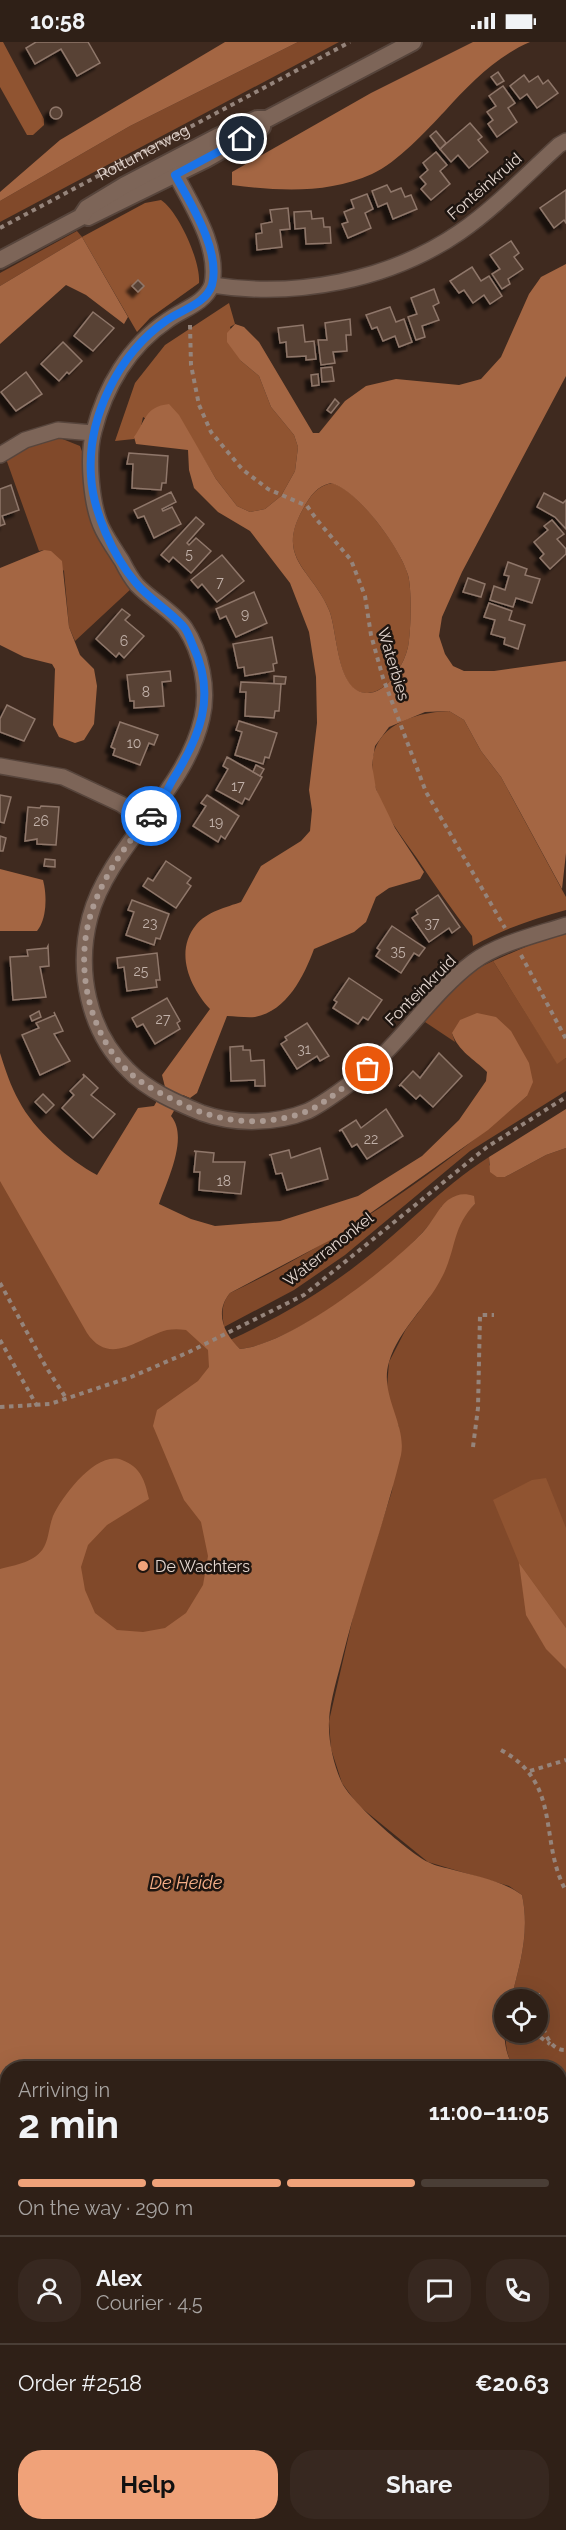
<!DOCTYPE html>
<meta charset="utf-8">
<style>
body{margin:0;font-family:Raleway,sans-serif;background:#372820;color:#f1f3f6;height:100vh;display:flex;flex-direction:column;font-size:22px;white-space:nowrap}
*{box-sizing:border-box;margin:0}
p{font-size:20px;color:#a7a3a1}
.icon{flex:none;width:33px;height:33px;fill:none;stroke:currentColor;stroke-width:2;stroke-linecap:round;stroke-linejoin:round}
.map{position:relative;flex:1;overflow:hidden}
.drawer{position:absolute;left:0px;top:2019px;width:567px;height:470px;display:flex;flex-direction:column;background:#2f2017;border-radius:24px 24px 0 0;box-shadow:0 6px 24px #0002,0 0 0 2px #4a3e36}
.drawer>*{flex:none}
.controls{position:absolute;left:494px;top:1947px;display:grid;gap:12px}
.controls a{display:grid;place-items:center;width:54px;height:54px;border-radius:50%;background:#2f2017;box-shadow:0 6px 24px #0002,0 0 0 2px #4a3e36;font-size:30px}
.pin{position:absolute;display:grid;place-items:center;width:51px;height:51px;color:#fff;margin:-26px;border:3px solid #fff;border-radius:50%;box-shadow:0 2px 6px #0007}
.courier{position:absolute;display:grid;place-items:center;width:60px;height:60px;margin:-30px;border:4px solid #1a73e8;border-radius:50%;background:#fff;color:#222;box-shadow:0 2px 8px #0007}
.headline em{font-style:normal;font-weight:700}
.headline div{display:flex;flex-direction:column-reverse}
.headline{display:flex;align-items:center;justify-content:space-between;height:102px;padding:0 18px}
h1{font-size:39px;font-weight:700;line-height:45px}
.bar{display:grid;grid-template-columns:repeat(4,1fr);gap:9px 6px;align-content:center;height:72px;padding:0 18px}
.bar i{height:8px;border-radius:4px;background:#4a3e36}
.bar .selected{background:#f0a279}
.bar p{grid-column:span 4}
.line{display:flex;align-items:center;gap:15px;padding:0 18px;border-top:2px solid #4a3e36}
.line div{flex:1}
.round{display:grid;place-items:center;flex:none;width:63px;height:63px;border-radius:24px;background:#372820}
.cta{display:flex;gap:12px;margin-top:auto;padding:12px 18px}
.cta a{flex:1;height:69px;border-radius:24px;background:#f0a279;color:#111;font-size:24px;font-weight:700;line-height:69px;text-align:center}
.cta a+a{background:#372820;color:#f1f3f6}
.status{display:flex;justify-content:space-between;align-items:center;height:42px;padding:0 30px;background:#2f2017;direction:ltr}
.status svg{height:16px;fill:currentColor}
.map>svg:first-child{display:block}
</style>
<div class="status"><b>10:58</b><svg viewBox="0 0 49 12"><path d="M0 12V9h3v3zM5 12V6h3v6zM10 12V3h3v9zM15 12V0h3v12zM26 1h20v11H26zM47 4h2v5h-2z"/></svg></div>
<div class="map">
<svg width="566" height="2488" viewBox="0 0 566 2488">
<defs>
<filter id="shadow"><feDropShadow dx="-5.5" dy="5.5" stdDeviation="1.5" flood-color="#0009"/></filter>
</defs>
<rect width="100%" height="100%" fill="#3f2a1f"/>
<g fill="#81492a">
<path d="M298,0H339L0,180V159L130,84Z"/>
<path d="M77,189L82,195L0,244V231Z"/>
<path d="M55,394L80,404L132,546L75,599L69,585L64,529L44,508L39,509L5,414Z"/>
<path d="M493,919L557,1021L566,1016V1049L470,1109L345,1213L294,1248L224,1285C222,1271 221,1262 230,1251C336,1201 439,1130 527,1054L452,991L455,1000L422,978L474,928Z"/>
<path d="M0,1054L202,1262L267,1448L8,2026L0,2093Z"/>
<path d="M566,1106V2110L560,2097V2026H516C507,2018 505,2003 506,1991L537,1990V1958L511,1957C520,1922 530,1890 522,1853L509,1844L428,1820L358,1763L342,1741L331,1707L329,1679L356,1562L392,1449L399,1385L391,1366L387,1345L389,1320L406,1287L429,1256L458,1184L465,1172L475,1162L442,1164C417,1212 294,1302 240,1307L230,1298C273,1278 315,1255 353,1226C400,1191 440,1146 489,1115V1123L505,1135L546,1113Z"/>
</g>
<g fill="#905431">
<path d="M0,0H3L44,77V83L33,93H27L0,45Z"/>
<path d="M161,158C179,170 201,220 199,241L150,276L137,290L82,195L145,161Z"/>
<path d="M229,261L235,282L230,285L241,319L259,334L271,365L294,393L298,405L295,429L281,454L265,467L250,470L237,464L216,437L198,407L143,375L140,389L134,397L115,399L135,341L165,303Z"/>
<path d="M332,441C358,448 401,507 408,533C412,547 411,591 408,605C406,614 402,622 397,630C390,640 381,650 368,651C336,653 338,589 329,568C312,527 275,516 303,467C310,454 317,444 332,441Z"/>
<path d="M449,669L464,678L481,709L501,735L566,855V868C533,877 503,887 473,904L472,894C452,868 434,842 416,815C401,794 384,772 376,747C359,692 402,671 449,669Z"/>
<path d="M566,892V1016L557,1022L493,919L539,899Z"/>
<path d="M546,1436L566,1486V1586L519,1521L493,1458L532,1438Z"/>
</g>
<g fill="#a46643" fill-rule="evenodd">
<path d="M225,0H298L130,84L0,159V150L60,98Z"/>
<path d="M473,0H530C497,14 469,42 445,69C426,89 398,120 372,132C328,152 279,149 232,143V130L371,51Z"/>
<path d="M82,195L128,275L124,282L86,253L66,243L0,302V244Z"/>
<path d="M566,222V334L462,530L442,575L439,594L445,612L453,624L464,629H494L566,619V811L562,847L501,735L481,709L464,678L449,669L425,670L389,685L375,704L372,723L376,747L395,786L424,830L420,837L389,846L376,855L366,880L354,890L314,907C304,934 287,969 255,975C246,976 236,974 227,974L197,1051L190,1056L183,1053L171,1074C189,1095 167,1139 159,1162L191,1177L215,1184L280,1179L358,1154L422,1114L459,1078L486,1039L487,1030C474,1017 458,1009 452,991L460,978L477,971L496,975L511,989L529,1021L533,1040L527,1054L488,1088L338,1194L230,1251C214,1270 224,1292 240,1307C291,1302 387,1228 423,1190C432,1181 438,1166 448,1158C457,1152 464,1151 474,1154L475,1162C452,1185 456,1209 442,1235C427,1265 399,1287 389,1320C379,1353 407,1382 401,1413C385,1480 360,1545 343,1613C338,1634 330,1658 329,1679C328,1699 334,1724 342,1741C352,1761 408,1810 428,1820C435,1824 443,1825 450,1827C475,1834 501,1838 522,1853C530,1890 520,1922 511,1957L504,1958C504,1977 501,2013 516,2026H8V2481H276L278,2488H0V1527C15,1523 36,1520 44,1505C49,1496 49,1484 53,1474C63,1453 97,1408 122,1418C141,1425 145,1439 149,1457L107,1483L88,1503L81,1525L85,1548L95,1571L117,1588L143,1590L165,1586L186,1571L203,1543L208,1514L201,1480L184,1458L153,1384L157,1368L198,1339L209,1325L208,1308L186,1288C179,1287 173,1287 167,1288C138,1296 110,1325 87,1291L0,1139V1011C5,1027 11,1045 19,1059C34,1088 69,1118 97,1133L138,1066L154,1064L165,1045L162,1033L210,967C190,945 174,910 196,883C206,870 227,865 241,860L261,824L301,799L310,789L312,768L309,748L317,681L316,635L309,590L290,541L250,489L218,470L194,446L189,428L188,408L136,402L134,395C146,379 144,365 169,362L179,373L216,437L237,464L250,470L265,467L281,454L295,429L298,405L294,393L271,365L259,334L241,319L227,300V291L235,282L244,285L259,300L313,391H319L345,359L366,344L396,337L459,343L481,337L501,315L529,252L541,235ZM331,441C358,448 400,506 408,533C412,547 411,590 408,605C406,614 402,622 397,630C390,640 381,650 369,651C336,653 338,589 329,568C312,527 275,517 303,467C310,454 317,444 331,441Z"/>
<path d="M44,508L51,509L62,519L69,585L80,613L94,627L97,644L94,682L84,698L75,701L59,695L53,683L55,627L52,622L24,615L0,603V526Z"/>
<path d="M0,827L43,838C47,853 47,877 37,889H0Z"/>
<path d="M566,1067V1106L546,1113L505,1135H497L490,1130L489,1115Z"/>
<path d="M519,1521L566,1586V1627L546,1607L526,1573Z"/>
<path d="M560,2097L566,2110V2470L560,2458Z"/>
</g>
<g fill="#584236" stroke="#8f776a" stroke-width="1.5" filter="url(#shadow)">
<path d="M36,0H88L100,21L77,34L61,7L35,22L26,6Z"/>
<path d="M498,30L504,39L497,43L491,35Z"/>
<path d="M524,33L529,40L538,34L543,42L548,38L558,51L537,66L527,52L520,57L510,44Z"/>
<path d="M503,44L515,61L508,66L517,80L497,95L488,82L493,78L487,70L496,64L489,54Z"/>
<circle cx="56" cy="71" r="6"/>
<path d="M470,81L482,95L478,98L488,110L469,126L458,113L451,120L440,107Z"/>
<path d="M436,89L446,101L440,107L430,94Z"/>
<path d="M436,110L447,123L440,129L450,142L431,158L421,147L426,142L420,135L428,128L423,121Z"/>
<path d="M387,143L391,150L401,146L405,155L411,153L417,167L393,177L387,161L378,165L372,149Z"/>
<path d="M566,148V181L564,178L554,186L540,166Z"/>
<path d="M367,152L373,167L365,171L371,186L348,196L342,182L348,180L344,170L354,166L351,158Z"/>
<path d="M288,166L290,187L280,188L282,205L257,208L256,192L262,191L261,182L272,180L270,168Z"/>
<path d="M311,169L312,177L323,176L324,185H330L331,201L306,202L305,186L295,187L294,170Z"/>
<path d="M511,199L519,211L514,215L523,227L508,237L510,242L502,247L492,232L500,227L490,213Z"/>
<path d="M472,225L481,239L489,234L502,254L490,262L484,253L473,261L464,248L459,251L450,239Z"/>
<path d="M138,238L144,244L138,250L132,244Z"/>
<path d="M434,247L439,261L433,264L439,278L422,284L425,295L416,298L408,275L417,272L411,256Z"/>
<path d="M390,265L396,280L404,277L412,300L399,305L395,294L383,299L377,285L372,287L366,273Z"/>
<path d="M93,270L114,286L93,309L74,294Z"/>
<path d="M350,277L351,293H346L347,309L333,310L335,321L321,323L318,298H327L325,281Z"/>
<path d="M303,283L305,300L314,299L316,317L306,318V314L287,315L286,300L280,301L278,286Z"/>
<path d="M63,300L82,319L69,332L67,330L59,339L41,322Z"/>
<path d="M332,325L334,339L322,340L321,326Z"/>
<path d="M26,330L42,352L16,369L1,350Z"/>
<path d="M318,332L319,343L312,344L311,333Z"/>
<path d="M335,357L339,361L331,371L327,368Z"/>
<path d="M129,411L168,414L166,441H162L161,448L132,446L133,422H127Z"/>
<path d="M11,443L19,468L2,474L5,482L0,484V447Z"/>
<path d="M171,450L176,460L162,467L163,469L172,465L181,482L154,496L144,474L138,476L134,468Z"/>
<path d="M544,451L563,461L566,458V487L555,475L537,465Z"/>
<path d="M196,475L204,482L187,501L189,503L196,496L211,509L191,531L173,515L169,520L161,513Z"/>
<path d="M552,478L564,492L557,497L566,507V512L550,527L540,516L544,512L534,500L548,488L544,484Z"/>
<path d="M222,513L244,539L217,560L202,542L198,546L191,538Z"/>
<path d="M508,520L527,527L525,533L540,537L532,561L516,556L513,565L490,558L494,544L505,548L509,534L504,533Z"/>
<path d="M468,536L485,542L481,555L463,550Z"/>
<path d="M254,550L267,581L236,595L226,574L220,577L216,567Z"/>
<path d="M489,561L512,569L509,578L525,583L518,607L504,602L505,596L491,592L495,578L484,575Z"/>
<path d="M122,567L130,573L125,578L144,594L124,616L119,611L116,615L96,597Z"/>
<path d="M272,595L277,621L273,622L274,629L245,634L244,625L238,626L233,602Z"/>
<path d="M170,629L171,639L162,640L164,664L134,666V659H130L127,633Z"/>
<path d="M274,634L286,635L285,642H274Z"/>
<path d="M241,640L281,642L279,669H275L274,676L245,674L246,650H240Z"/>
<path d="M7,663L35,677L24,699L0,690V677Z"/>
<path d="M239,679L277,691L269,716L265,715L263,722L235,713L242,690L236,688Z"/>
<path d="M120,680L158,693L154,703L149,701L140,723L113,713L115,707L111,705Z"/>
<path d="M227,715L262,735L249,758L245,756L242,762L216,748L228,727L223,724Z"/>
<path d="M256,723L264,727L260,734L253,730Z"/>
<path d="M0,753L11,755L4,781L0,780Z"/>
<path d="M207,753L239,774L225,797L221,794L218,800L193,784L206,764L201,761Z"/>
<path d="M41,764L59,765L56,803L37,802V797L25,799L28,765L40,766Z"/>
<path d="M0,794L6,796L3,809H0Z"/>
<path d="M45,817L55,818V825L44,824Z"/>
<path d="M166,819L191,836L187,841L191,844L176,866L143,844L148,836L153,839Z"/>
<path d="M438,853L460,885L452,891L449,886L429,900L412,876L418,872L416,868Z"/>
<path d="M132,858L169,872L160,897L156,896L154,903L126,893L134,870L128,868Z"/>
<path d="M392,884L425,906L419,914L414,911L401,931L376,914L380,908L377,906Z"/>
<path d="M48,904L49,924L40,925L46,955L13,958L10,915L28,914L27,908L47,906Z"/>
<path d="M157,911L160,938H156L157,945L127,949L124,925L118,926L117,916Z"/>
<path d="M349,936L382,958L368,978L363,975L358,982L333,966L337,960L334,958Z"/>
<path d="M167,956L180,979L177,981L180,987L155,1002L143,982L137,985L132,976Z"/>
<path d="M39,969L41,975L32,979L30,974Z"/>
<path d="M54,970L63,989L54,992L70,1019L40,1033L22,993L39,986L36,981L55,973Z"/>
<path d="M307,981L329,1014L320,1019L317,1014L297,1027L281,1002L287,998L285,995Z"/>
<path d="M243,1004V1008H250L251,1019L264,1018L265,1044H255V1038L231,1039L230,1005Z"/>
<path d="M439,1011L462,1034L433,1065L420,1053L416,1057L401,1043L399,1044L413,1029L420,1036Z"/>
<path d="M83,1032L98,1046L91,1053L115,1072L93,1096L62,1066L74,1053L70,1049L84,1035Z"/>
<path d="M43,1052L54,1063L46,1071L35,1060Z"/>
<path d="M386,1067L403,1094L367,1117L357,1102L352,1105L342,1088L339,1089L356,1078L361,1086Z"/>
<path d="M320,1106L328,1137L287,1148L282,1131L276,1132L271,1113H269L289,1108L291,1116Z"/>
<path d="M194,1109L214,1111L213,1120H245L241,1152L199,1148L200,1130H194L196,1110Z"/>
<path d="M504,2481H533L519,2488H508Z"/>
</g>
<g fill="none" stroke-linecap="round" stroke-linejoin="round">
<g stroke="#57453c" stroke-width="18">
<g id="minor">
<path d="M566,99L559,103C527,132 495,166 460,190C389,239 295,256 212,243C204,262 183,267 168,278C129,304 105,345 94,389C87,414 91,465 103,488C108,498 115,508 122,519C126,527 131,536 137,543C151,558 173,569 185,586C201,610 209,647 202,676C185,751 109,804 90,875C76,928 88,989 128,1028C147,1048 177,1061 202,1071C235,1083 276,1082 308,1069C323,1062 354,1039 367,1028C405,996 432,951 473,920C499,901 536,893 566,883"/>
<path d="M171,123C188,159 220,201 212,243"/>
<path d="M0,413L25,398L58,388L93,391"/>
<path d="M0,724L63,735L121,762L145,780"/>
<path d="M459,2481L465,2488"/>
<path d="M422,2488L426,2481"/>
</g>
</g>
<g stroke="#57453c" stroke-width="20">
<g id="secondary">
<path d="M88,175L206,117L262,85"/>
<path d="M0,218L81,175L87,166L125,143L217,95L257,77H267L413,0"/>
</g>
</g>
<g stroke="#95847b" stroke-width="4" stroke-dasharray="4.5 4.5" stroke-linecap="butt">
<path id="s1" d="M0,186L350,0"/>
<path d="M190,283L191,323L199,363L211,390L242,427L268,447L307,464L317,478L351,518L365,554L371,593L383,636L426,750L505,886"/>
<path d="M521,913L566,997"/>
<path d="M0,1241L46,1325L66,1356"/>
<path d="M0,1298L37,1364"/>
<path d="M0,1365L50,1362L131,1335L189,1310L304,1253L487,1105L566,1055"/>
<path d="M473,1405L478,1366L480,1273H494"/>
<path d="M501,1708C563,1742 538,1798 566,1849"/>
<path d="M530,1729L566,1718"/>
<path d="M538,1951C537,1968 544,2010 566,2008"/>
<path d="M533,1990L550,2002"/>
</g>
<use href="#minor" stroke="#7d6558" stroke-width="15"/>
<use href="#secondary" stroke="#7d6558" stroke-width="16"/>
</g>
<g fill="none" stroke-linecap="round" stroke-linejoin="round">
<path stroke="#ab9a92" stroke-width="6" stroke-dasharray="0 10.8" d="M151,774C126,801 100,839 90,875C75,927 89,993 130,1031C143,1043 160,1051 176,1059C217,1081 264,1086 308,1069C326,1061 351,1039 368,1027"/>
<path stroke="#1a73e8" stroke-width="8" d="M151,774C159,764 166,751 172,739C200,695 217,654 193,604C190,597 188,589 183,584C169,568 149,557 136,541C113,514 93,470 91,434C87,376 118,312 167,278C181,268 206,262 212,243C221,209 191,162 175,133L242,97"/>
</g>
<circle fill="#f0a279" stroke="#1e1510" stroke-width="2" cx="143" cy="1524" r="6"/>
<g text-anchor="middle" stroke-width="5" stroke-linejoin="round" paint-order="stroke">
<g font-size="14" fill="#c2b2aa">
<text x="189" y="517">5</text>
<text x="220" y="545">7</text>
<text x="245" y="577">9</text>
<text x="124" y="604">6</text>
<text x="146" y="655">8</text>
<text x="134" y="706">10</text>
<text x="238" y="749">17</text>
<text x="41" y="784">26</text>
<text x="216" y="785">19</text>
<text x="150" y="886">23</text>
<text x="432" y="886">37</text>
<text x="398" y="914">35</text>
<text x="141" y="934">25</text>
<text x="163" y="982">27</text>
<text x="304" y="1012">31</text>
<text x="371" y="1102">22</text>
<text x="224" y="1144">18</text>
</g>
<g font-size="16" fill="#e5d7d0" stroke="#1e1510">
<text dy="6" stroke="none"><textPath href="#s1" startOffset="162">Rottumerweg</textPath></text>
<text transform="translate(484 144) rotate(-41)" y="6">Fonteinkruid</text>
<text transform="translate(394 622) rotate(73)" y="6">Waterbies</text>
<text transform="translate(420 948) rotate(-45)" y="6">Fonteinkruid</text>
<text transform="translate(328 1207) rotate(-38)" y="6">Waterranonkel</text>
</g>
<g font-size="16" fill="#e5d7d0" stroke="#1e1510" text-anchor="start">
<text x="155" y="1530">De Wachters</text>
</g>
<g font-size="18" font-style="italic" fill="#f7af88" stroke="#1e1510">
<text x="186" y="1847">De Heide</text>
</g>
</g>
</svg>
<div class="controls">
<a><svg class="icon" aria-label="locate" viewBox="0 0 24 24"><circle cx="12" cy="12" r="6"/><path d="M12 2v4M12 18v4M2 12h4M18 12h4"/></svg></a>
</div>
<div class="pin" style="left:368px;top:1027px;background:#ea580c"><svg class="icon" aria-label="bag" viewBox="0 0 24 24"><path d="M5 8h14l-1 12H6zM9 8a3 3 0 0 1 6 0"/></svg></div>
<div class="pin" style="left:242px;top:97px;background:#1f2937"><svg class="icon" aria-label="home" viewBox="0 0 24 24"><path d="M3 11l9-7 9 7M6 9v11h12V9"/></svg></div>
<div class="courier" style="left:151px;top:774px"><svg class="icon" aria-label="car" viewBox="0 0 24 24"><path d="M5 17H2v-5l4-1 3-4h7l3 4 3 1v5h-3M9 17h6M6 11h13"/><circle cx="7" cy="17" r="2"/><circle cx="17" cy="17" r="2"/></svg></div>
<section class="drawer">
<div class="headline"><div><h1>2 min</h1><p>Arriving in</p></div><em>11:00–11:05</em></div>
<div class="bar"><i class="selected"></i><i class="selected"></i><i class="selected"></i><i></i><p>On the way · 290 m</p></div>
<div class="line" style="height:108px"><a class="round"><svg class="icon" aria-label="person" viewBox="0 0 24 24"><circle cx="12" cy="8" r="4"/><path d="M4 21q1-7 8-7t8 7"/></svg></a><div><b>Alex</b><p>Courier · 4.5</p></div><a class="round"><svg class="icon" aria-label="chat" viewBox="0 0 24 24"><path d="M4 5h16v11H9l-5 4z"/></svg></a><a class="round"><svg class="icon" aria-label="phone" viewBox="0 0 24 24"><path d="M5 4h4l2 5-3 2q2 4 5 5l2-3 5 2v4C11 20 4 13 5 4z"/></svg></a></div>
<div class="line" style="height:78px"><div>Order #2518</div><b>€20.63</b></div>
<div class="cta"><a>Help</a><a>Share</a></div>
</section>
</div>
